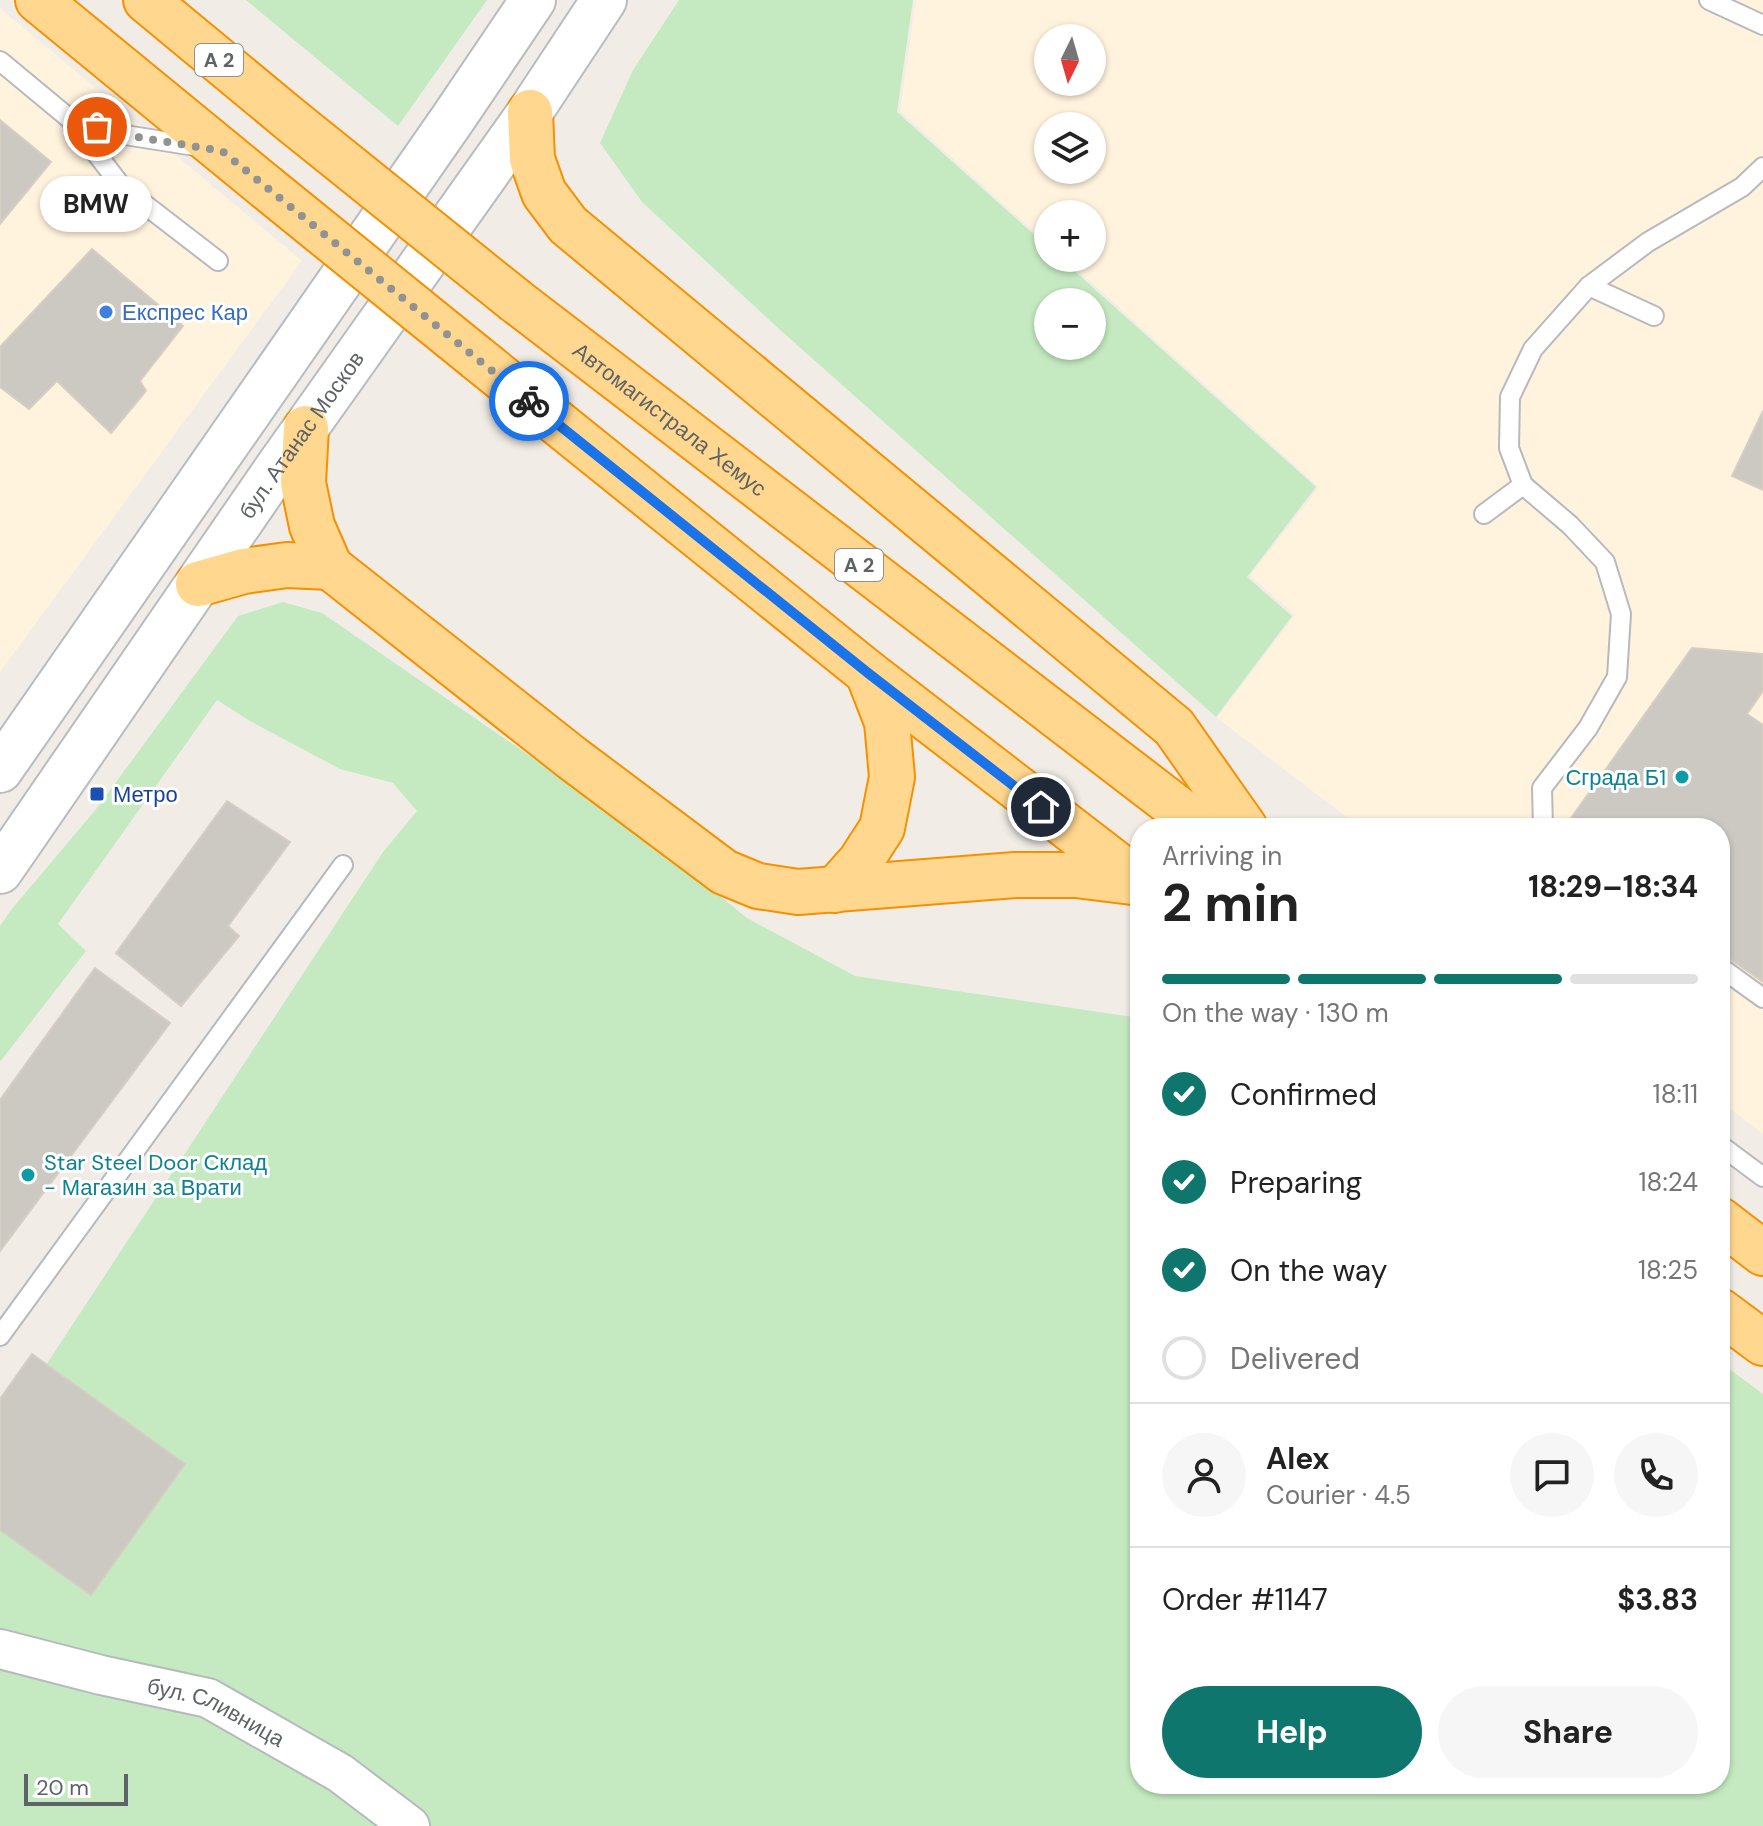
<!DOCTYPE html>
<meta charset="utf-8">
<style>
body{margin:0;font-family:"DM Sans",sans-serif;background:#f6f6f6;color:#222;height:100vh;display:flex;flex-direction:column;font-size:30px;white-space:nowrap}
*{box-sizing:border-box;margin:0}
p{font-size:26px;color:#767676}
.icon{flex:none;width:44px;height:44px;fill:none;stroke:currentColor;stroke-width:2;stroke-linecap:round;stroke-linejoin:round}
.map{position:relative;flex:1;overflow:hidden}
.details{position:absolute;left:1130px;top:818px;width:600px;height:976px;display:flex;flex-direction:column;background:#fff;border-radius:32px;box-shadow:0 2px 6px #0004}
.details>*{flex:none}
.needle{width:52px;rotate:185deg}
.buttons{position:absolute;left:1034px;top:24px;display:grid;gap:16px}
.buttons a{display:grid;place-items:center;width:72px;height:72px;border-radius:50%;background:#fff;box-shadow:0 2px 6px #0004;font-size:40px}
.scale{position:absolute;left:24px;bottom:20px;width:104px;box-sizing:border-box;padding-left:8px;border:4px solid #5d6367;border-top:0;font-size:22px;line-height:28px;white-space:nowrap;color:#5d6367;-webkit-text-stroke:6px #fff;paint-order:stroke}
.pin{position:absolute;display:grid;place-items:center;width:68px;height:68px;color:#fff;margin:-34px;border:4px solid #fff;border-radius:50%;box-shadow:0 2px 8px #0007}
.courier{position:absolute;display:grid;place-items:center;width:80px;height:80px;margin:-40px;border:6px solid #1a73e8;border-radius:50%;background:#fff;color:#222;box-shadow:0 2px 10px #0007}
.bubble{position:absolute;height:56px;border-radius:28px;background:#fff;box-shadow:0 2px 6px #0004;font-size:26px;font-weight:700;line-height:56px;text-align:center}
.head em{font-style:normal;font-weight:700}
.head div{display:flex;flex-direction:column-reverse}
.head{display:flex;align-items:center;justify-content:space-between;height:136px;padding:0 32px}
h1{font-size:52px;font-weight:700;line-height:60px}
.bar{display:grid;grid-template-columns:repeat(4,1fr);gap:12px 8px;align-content:center;height:96px;padding:0 32px}
.bar i{height:10px;border-radius:6px;background:#e0e0e0}
.bar .on{background:#0f766e}
.bar p{grid-column:span 4}
.line{display:flex;align-items:center;gap:20px;padding:0 32px;border-top:2px solid #e0e0e0}
.line div{flex:1}
.round{display:grid;place-items:center;flex:none;width:84px;height:84px;border-radius:42px;background:#f6f6f6}
ol{padding:0 32px;list-style:none}
li{display:flex;align-items:center;gap:24px;height:88px}
li p{margin-inline-start:auto}
li .icon{padding:8px;border-radius:50%;background:#0f766e;color:#fff;stroke-width:4}
li:last-child{color:#767676}
li i{width:44px;height:44px;border:4px solid #e0e0e0;border-radius:50%}
.cta{display:flex;gap:16px;margin-top:auto;padding:16px 32px}
.cta a{flex:1;height:92px;border-radius:48px;background:#0f766e;color:#fff;font-size:32px;font-weight:700;line-height:92px;text-align:center}
.cta a+a{background:#f6f6f6;color:#222}
.map>svg:first-child{display:block}
</style>
<div class="map">
<svg width="1763" height="1826" viewBox="0 0 1763 1826">
<rect width="100%" height="100%" fill="#f1ede6"/>
<g fill="#fff3dd" fill-rule="evenodd">
<path d="M916,0H1763V1134L1720,1101V828H1361L1217,718L1295,615L1250,576L1319,487L1064,258H1092V214H1048V244L900,111ZM1048,38H1092V82H1048ZM1048,126H1092V170H1048Z"/>
<path d="M0,8L302,261L0,672Z"/>
</g>
<g fill="#c5eac1" fill-rule="evenodd">
<path d="M246,0H487L398,126Z"/>
<path d="M679,0H913L897,112L1048,247V258H1060L1316,487L1247,577L1292,616L1216,717L778,328L642,202L600,143L633,70ZM1048,302H1092V346H1048Z"/>
<path d="M283,602L322,613L648,837L747,918L855,976L1140,1018V1784H1720V1362L1763,1394V1826H0V1435L383,852L417,811L393,783L340,769L250,721L217,700L58,924L86,951L0,1062V926L11,910L97,808L238,616Z"/>
</g>
<g fill="#ccc8c2" stroke="#d6cec3" stroke-width="2">
<path d="M0,120L51,162L0,224Z"/>
<path d="M92,249L183,326L140,381L146,391L111,433L57,381L29,409L0,387V347Z"/>
<path d="M1763,411V490L1732,476Z"/>
<path d="M1692,648L1763,654V691L1747,714L1763,725V982L1720,952V828H1564Z"/>
<path d="M227,801L290,842L228,926L239,936L181,1006L116,953Z"/>
<path d="M95,968L170,1023L0,1251V1100Z"/>
<path d="M32,1354L185,1464L91,1595L0,1530V1399Z"/>
</g>
<g fill="none" stroke-linecap="round" stroke-linejoin="round">
<g stroke="#b6b9bd" stroke-width="22">
<g id="lane">
<path d="M1709,0L1763,25"/>
<path d="M0,61L70,119L125,135L201,147"/>
<path d="M70,119L122,187L218,261"/>
<path d="M1589,286L1654,316"/>
<path d="M1484,514L1523,485"/>
<path d="M1543,828L1542,788L1588,728L1617,677L1621,614L1605,562L1570,525L1523,485L1509,448L1510,397L1533,349L1589,286L1648,242L1742,187L1763,167"/>
<path d="M1720,967L1763,998"/>
<path d="M1720,1145L1763,1177"/>
<path d="M0,1336L343,865"/>
</g>
</g>
<g stroke="#b6b9bd" stroke-width="42">
<g id="street">
<path id="s1" d="M0,1649L101,1675L208,1698L340,1773L410,1826"/>
</g>
</g>
<g stroke="#b7bcc1" stroke-width="48">
<g id="secondary">
<path d="M0,770L454,117L533,0"/>
<path id="s2" d="M0,871L278,467L530,112L604,0"/>
</g>
</g>
<g stroke="#f79000" stroke-width="48">
<g id="highway">
<path d="M38,0L266,187"/>
<path d="M146,0L292,121"/>
<path d="M530,112L532,159L544,193L568,225L1174,727L1245,828"/>
<path id="s3" d="M516,301L1203,828"/>
<path d="M477,358L868,673L1138,881"/>
<path d="M306,428L303,483L312,526L330,567L572,758L724,872L758,886L798,892L1015,875H1076L1140,883"/>
<path d="M198,584L244,571L287,565L330,567"/>
<path d="M835,890L860,862L882,828L892,777L887,722L868,673"/>
<path d="M1720,1220L1763,1253"/>
<path d="M1720,1311L1763,1343"/>
</g>
</g>
<use href="#lane" stroke="#fff" stroke-width="18"/>
<use href="#street" stroke="#fff" stroke-width="38"/>
<use href="#secondary" stroke="#fff" stroke-width="44"/>
<use href="#highway" stroke="#ffd78f" stroke-width="44"/>
<g stroke="#f79000" stroke-width="48" stroke-linecap="butt">
<g id="highway-bridge">
<path d="M292,121L516,301"/>
<path d="M266,187L477,358"/>
</g>
</g>
<use href="#highway-bridge" stroke="#ffd78f" stroke-width="44"/>
</g>
<g fill="none" stroke-linecap="round" stroke-linejoin="round">
<path stroke="#919393" stroke-width="8" stroke-dasharray="0 14.4" d="M97,127L125,135L222,151L529,401"/>
<path stroke="#1a73e8" stroke-width="10" d="M529,401L868,673L1041,807"/>
</g>
<circle fill="#3f7fe0" stroke="#fff" stroke-width="3" cx="106" cy="312" r="8"/>
<g fill="#0f9aa8" stroke="#fff" stroke-width="3">
<circle cx="1682" cy="777" r="8"/>
<circle cx="28" cy="1175" r="8"/>
</g>
<rect fill="#1a4fb4" stroke="#fff" stroke-width="3" x="89" y="786" width="16" height="16" rx="4"/>
<g text-anchor="middle" stroke-width="6" stroke-linejoin="round" paint-order="stroke">
<g fill="#fff" stroke="#8e9295" stroke-width="2">
<rect x="195" y="44" width="48" height="32" rx="6"/>
<rect x="835" y="549" width="48" height="32" rx="6"/>
</g>
<g font-size="20" font-weight="bold" fill="#5d6367">
<text x="219" y="67">A 2</text>
<text x="859" y="572">A 2</text>
</g>
<g font-size="22" fill="#366cbe" stroke="#fff" text-anchor="start">
<text x="122" y="320">Експрес Кар</text>
</g>
<g font-size="22" fill="#5d6367" stroke="#fff">
<text dy="8" stroke="none"><textPath href="#s3" startOffset="194">Автомагистрала Хемус</textPath></text>
<text dy="8" stroke="none"><textPath href="#s2" startOffset="530">бул. Атанас Москов</textPath></text>
<text dy="8" stroke="none"><textPath href="#s1" startOffset="226">бул. Сливница</textPath></text>
</g>
<g font-size="22" fill="#0d838f" stroke="#fff" text-anchor="end">
<text x="1666" y="785">Сграда Б1</text>
<text x="44" y="1170" text-anchor="start">Star Steel Door Склад<tspan x="44" dy="25">- Магазин за Врати</tspan></text>
</g>
<g font-size="22" fill="#164399" stroke="#fff" text-anchor="start">
<text x="113" y="802">Метро</text>
</g>
</g>
</svg>
<div class="buttons">
<a><svg class="needle" viewBox="-14 -14 28 28"><path d="M0-13l5 13h-10z" fill="#e53935"/><path d="M0 13l5-13h-10z" fill="#767676"/></svg></a>
<a><svg class="icon" aria-label="layers" viewBox="0 0 24 24"><path d="M12 4l9 5-9 5-9-5zM3 14l9 5 9-5"/></svg></a>
<a>+</a>
<a>−</a>
</div>
<div class="scale">20 m</div>
<div class="pin" style="left:97px;top:127px;background:#ea580c"><svg class="icon" aria-label="bag" viewBox="0 0 24 24"><path d="M5 8h14l-1 12H6zM9 8a3 3 0 0 1 6 0"/></svg></div>
<div class="pin" style="left:1041px;top:807px;background:#1f2937"><svg class="icon" aria-label="home" viewBox="0 0 24 24"><path d="M3 11l9-7 9 7M6 9v11h12V9"/></svg></div>
<div class="courier" style="left:529px;top:401px"><svg class="icon" aria-label="bike" viewBox="0 0 24 24"><circle cx="6" cy="16" r="4"/><circle cx="18" cy="16" r="4"/><path d="M6 16l4-8h5l3 8M10 8l3 8H6M13 5h3"/></svg></div>
<div class="bubble" style="left:40px;top:176px;width:112px">BMW</div>
<section class="details">
<div class="head"><div><h1>2 min</h1><p>Arriving in</p></div><em>18:29–18:34</em></div>
<div class="bar"><i class="on"></i><i class="on"></i><i class="on"></i><i></i><p>On the way · 130 m</p></div>
<ol>
<li><svg class="icon" aria-label="check" viewBox="0 0 24 24"><path d="M5 12l5 5 9-10"/></svg>Confirmed<p>18:11</p></li>
<li><svg class="icon" aria-label="check" viewBox="0 0 24 24"><path d="M5 12l5 5 9-10"/></svg>Preparing<p>18:24</p></li>
<li><svg class="icon" aria-label="check" viewBox="0 0 24 24"><path d="M5 12l5 5 9-10"/></svg>On the way<p>18:25</p></li>
<li><i></i>Delivered</li>
</ol>
<div class="line" style="height:144px"><a class="round"><svg class="icon" aria-label="person" viewBox="0 0 24 24"><circle cx="12" cy="8" r="4"/><path d="M4 21q1-7 8-7t8 7"/></svg></a><div><b>Alex</b><p>Courier · 4.5</p></div><a class="round"><svg class="icon" aria-label="chat" viewBox="0 0 24 24"><path d="M4 5h16v11H9l-5 4z"/></svg></a><a class="round"><svg class="icon" aria-label="phone" viewBox="0 0 24 24"><path d="M5 4h4l2 5-3 2q2 4 5 5l2-3 5 2v4C11 20 4 13 5 4z"/></svg></a></div>
<div class="line" style="height:104px"><div>Order #1147</div><b>$3.83</b></div>
<div class="cta"><a>Help</a><a>Share</a></div>
</section>
</div>
